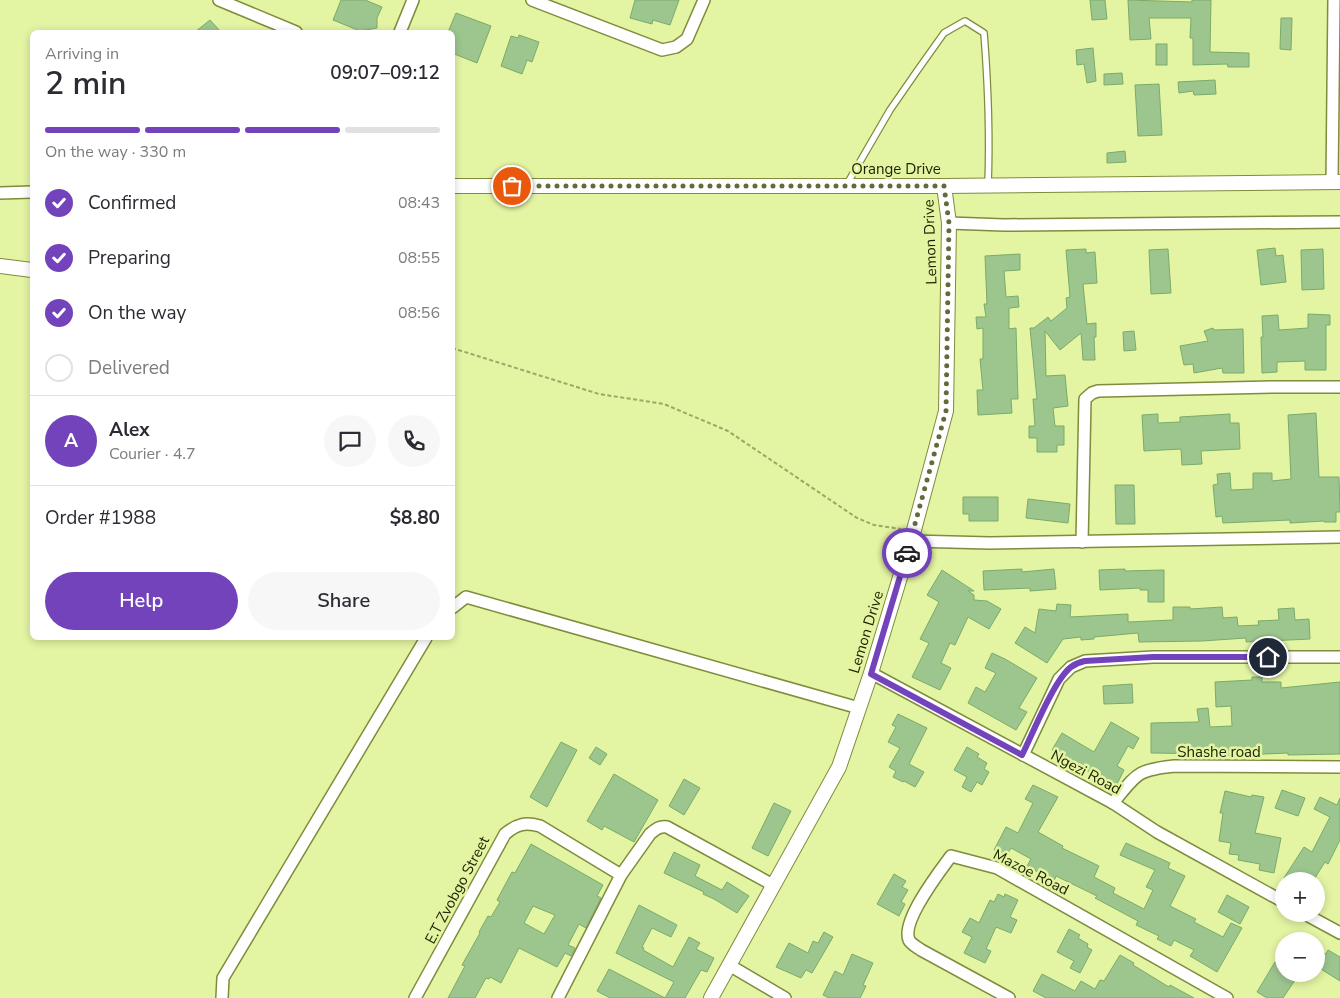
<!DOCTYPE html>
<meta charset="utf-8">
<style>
body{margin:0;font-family:"Nunito Sans",sans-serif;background:#f7f7f7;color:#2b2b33;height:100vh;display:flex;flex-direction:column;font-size:19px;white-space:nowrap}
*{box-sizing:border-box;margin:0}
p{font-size:16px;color:#7c7c81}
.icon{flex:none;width:28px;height:28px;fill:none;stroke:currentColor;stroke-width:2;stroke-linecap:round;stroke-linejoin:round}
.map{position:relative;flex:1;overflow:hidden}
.drawer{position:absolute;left:30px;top:30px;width:425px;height:610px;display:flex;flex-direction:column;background:#fff;border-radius:8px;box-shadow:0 2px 8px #0003}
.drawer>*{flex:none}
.controls{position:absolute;left:1275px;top:872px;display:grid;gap:10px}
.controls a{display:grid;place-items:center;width:50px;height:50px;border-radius:50%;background:#fff;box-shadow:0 2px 8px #0003;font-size:25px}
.pin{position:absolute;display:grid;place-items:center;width:42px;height:42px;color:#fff;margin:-21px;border:2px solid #fff;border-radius:50%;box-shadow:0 1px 5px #0007}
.courier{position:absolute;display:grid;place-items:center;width:50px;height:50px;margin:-25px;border:4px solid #7343bb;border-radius:50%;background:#fff;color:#222;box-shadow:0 1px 6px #0007}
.headline em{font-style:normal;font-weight:600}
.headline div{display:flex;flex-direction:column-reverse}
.headline{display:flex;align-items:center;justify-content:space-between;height:85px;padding:0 15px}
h1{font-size:32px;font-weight:600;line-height:38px}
.bar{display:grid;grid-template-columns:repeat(4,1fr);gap:8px 5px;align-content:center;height:60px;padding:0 15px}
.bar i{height:6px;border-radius:4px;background:#e1e1e2}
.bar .selected{background:#7343bb}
.bar p{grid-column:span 4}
.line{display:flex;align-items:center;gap:12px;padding:0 15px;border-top:1px solid #e1e1e2}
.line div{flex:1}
.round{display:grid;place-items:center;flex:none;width:52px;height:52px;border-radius:26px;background:#f7f7f7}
ol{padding:0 15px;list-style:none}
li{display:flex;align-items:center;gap:15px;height:55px}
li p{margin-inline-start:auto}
li .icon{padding:5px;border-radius:50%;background:#7343bb;color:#fff;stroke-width:4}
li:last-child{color:#7c7c81}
li i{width:28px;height:28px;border:2px solid #e1e1e2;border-radius:50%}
.cta{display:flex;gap:10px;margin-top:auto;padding:10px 15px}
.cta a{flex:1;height:58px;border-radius:30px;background:#7343bb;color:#fff;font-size:20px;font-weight:600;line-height:58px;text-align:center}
.cta a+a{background:#f7f7f7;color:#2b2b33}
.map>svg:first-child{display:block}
</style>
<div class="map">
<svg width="1340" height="998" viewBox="0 0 1340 998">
<rect width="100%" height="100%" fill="#e3f4a2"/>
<g fill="#9dc68f" stroke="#7aab69" fill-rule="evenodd">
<path d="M341,0H365L382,7L377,18V28L360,31L333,20Z"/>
<path d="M635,0H679L670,25L653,20L652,24L630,18Z"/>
<path d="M1090,0H1105L1107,19L1092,20Z"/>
<path d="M1128,0L1192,2V0H1211L1210,52L1249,53V67H1228L1227,64L1193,65V38H1190L1191,18H1149L1151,39L1130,40Z"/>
<path d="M456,13L491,26L477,63L452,53V32H448Z"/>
<path d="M1281,18H1292L1291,50L1280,49Z"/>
<path d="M210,20L221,32H195Z"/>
<path d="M519,35L539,42L532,62L527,60L522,74L501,66L511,36L518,38Z"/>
<rect x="1156" y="44" width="11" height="21"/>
<path d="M1093,48L1096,81L1087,83L1084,64L1077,65L1076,50Z"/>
<path d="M1122,73L1123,84L1104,85V74Z"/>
<path d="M1215,80L1216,94L1194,95L1193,91L1179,93L1178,82Z"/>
<path d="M1159,84L1162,135L1138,136L1135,85Z"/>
<path d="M1125,151L1126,162L1107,163V153Z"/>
<path d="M1275,248L1276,256L1283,255L1286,282L1261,285L1257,250Z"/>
<path d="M1086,249V253L1095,252L1097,283L1083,284L1087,324L1096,323V337H1094L1095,360H1083L1081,333L1060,350L1045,331L1046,376L1065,375L1068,406L1053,408L1055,426H1064V445H1057V452H1037V438H1029V426H1035L1033,399H1037L1030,328H1034L1048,317L1051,321L1067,308L1066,298L1070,297L1066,250Z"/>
<path d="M1168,249L1171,293L1151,294L1149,250Z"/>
<path d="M1323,249L1324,289L1302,290L1301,250Z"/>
<path d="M1020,254V270L1004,271L1006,297L1018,296L1019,307L1009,308V329L1016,328L1018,399H1011L1012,413L978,415L977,390H983L980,359H983V328L977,329L976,317H986L984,304H987L985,256Z"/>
<path d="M1308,314L1330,315V325H1326V370H1305V361L1277,362V372L1262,373L1261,337H1263L1262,316L1278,315L1279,330L1308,328Z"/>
<path d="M1213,328L1214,330L1243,329L1244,373H1223L1222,368L1194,373L1193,364L1184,365L1180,346L1208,341L1204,331Z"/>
<path d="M1134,331L1136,350L1124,351L1123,332Z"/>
<path d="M1316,413L1319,477H1339L1340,512H1336V522H1324V521L1290,523V520L1223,523L1222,516L1216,517L1213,485L1218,484L1217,474L1230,473L1231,490L1253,489V473H1272V481L1291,479L1288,415Z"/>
<path d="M1158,414V423L1180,422V417L1230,414V423H1239L1240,449L1201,451L1202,464L1182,465L1181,449L1144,451L1142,415Z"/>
<path d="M1115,485H1134L1135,524H1116Z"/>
<path d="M963,497H998V521H969V514H963Z"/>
<path d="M1028,499L1070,504L1068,523L1026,518Z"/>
<path d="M1022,569V572L1054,569L1056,589L1030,591V588L984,590L983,571Z"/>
<path d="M1125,569V571L1164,570V602H1148V590H1140V588L1100,590L1099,570Z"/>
<path d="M942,570L974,591H968L974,595V600L987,601L1001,609L989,629L968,617L955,645L950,643L941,663L951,668L940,690L912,677L929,643L920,639L939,602L927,595Z"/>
<path d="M1057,604L1071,605L1070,617L1128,614V622L1173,620V607H1190V609L1222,607L1223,618L1237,617L1238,626L1259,625L1258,621L1279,620L1278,609L1294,608L1295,620L1309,619L1310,639L1246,642V638L1202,641L1139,642L1138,633L1094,637V639L1081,640V637L1063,639L1047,663L1015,643L1025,627L1035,633L1039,609L1056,611Z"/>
<path d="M992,653L1005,659L1037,678L1019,708L1027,712L1016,730L968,703L976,687L985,692L996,673L985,668Z"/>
<path d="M1252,677H1262V682H1281V688L1340,682V754L1288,755V753L1219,756L1218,754L1151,753V723L1199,722L1197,709L1208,708L1210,727L1232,726L1231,706L1216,707L1215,682L1252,680Z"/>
<path d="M1132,684L1133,703L1104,704L1103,686Z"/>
<path d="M898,714L927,728L909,764L924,772L915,787L904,781L903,782L893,777L896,771L889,767L900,748L888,742L896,727L892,725Z"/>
<path d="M1111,722L1139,738L1133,749L1128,746L1117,766L1124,770L1116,786L1087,771V769L1052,750L1062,733L1094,752Z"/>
<path d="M561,742L577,750L547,807L530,797Z"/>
<path d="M596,747L607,754L600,765L589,758Z"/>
<path d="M967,747L979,754L977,757L987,763L984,769L989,772L982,785L977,782L971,792L962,787L967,777L954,770Z"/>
<path d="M614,774L658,800L634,842L604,826L602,830L587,821Z"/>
<path d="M684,779L700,788L684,815L669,806Z"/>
<path d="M1033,785L1058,797L1038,832L1063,846L1062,848L1099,866L1094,877L1115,888L1113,893L1144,909L1153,890L1146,887L1155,870L1120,855L1126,843L1170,863L1168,868L1185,876L1170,906L1196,919L1194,922L1223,937L1231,923L1242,928L1217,972L1190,956L1194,950L1174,940L1171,946L1157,939L1159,936L1136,925L1138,921L1095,898L1097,896L1056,876L1054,881L1027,866L1031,859L1011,848L1006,856L994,850L1006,827L1018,833L1033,803L1025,799Z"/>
<path d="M1282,790L1305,798L1298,816L1275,808Z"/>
<path d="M1225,791L1251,797L1252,795L1264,797L1255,833L1281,838L1274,873L1259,870L1260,864L1238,860L1239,855L1229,854L1231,843L1219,841L1223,813H1220Z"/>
<path d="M1320,797L1337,805L1340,798V840L1328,864L1325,862L1313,881H1282L1304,847L1312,852L1330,817L1314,809Z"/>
<path d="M774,803L791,811L768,856L752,848Z"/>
<path d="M531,844L603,885L597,896L601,898L586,928L579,924L568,945L575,948L571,956L565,953L557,967L519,948L501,983L490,977L489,979L486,978L475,998H448L465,966L462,965L480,933L479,932L488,916L491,917L500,902L497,900L512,872L515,873ZM533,906L555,915L544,934L524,923Z"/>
<path d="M674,852L700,865L695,876L722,890L727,882L749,896L737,913L714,899L703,894L704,892L664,873Z"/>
<path d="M894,874L906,881L902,887L908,890L901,902L905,904L899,916L877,904Z"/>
<path d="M998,894L1004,897L1005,894L1018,900L1010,917L1017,920L1011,933L996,927L986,949L991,951L985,963L964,953L972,937L962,932L970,918L979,923L990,900L994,902Z"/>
<path d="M1227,895L1249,907L1240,924L1218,912Z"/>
<path d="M639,905L677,925L671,937L652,928L642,947L644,948L643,950L673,967L689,937L700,943L696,949L714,958L707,972L701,970L685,998H610L597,991L609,969L665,998L674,982L616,953Z"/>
<path d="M1069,929L1080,935L1078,938L1088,944L1087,947L1092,950L1080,973L1070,968L1074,961L1057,952Z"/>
<path d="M824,932L833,937L812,973L806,970L801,978L776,967L789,943L808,953L813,941L818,943Z"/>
<path d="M1328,950L1340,957V981L1316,966V959L1321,951L1326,954Z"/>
<path d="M852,954L873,963L863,985L866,986L860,998H829L823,995L835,971L843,975Z"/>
<path d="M1120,955L1134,963L1133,965L1169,987L1170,985L1194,998H1046L1033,991L1042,974L1075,991L1081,981L1095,989L1100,980L1104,981Z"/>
<path d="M1275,962L1284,968V974H1299L1283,998H1267L1257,992Z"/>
</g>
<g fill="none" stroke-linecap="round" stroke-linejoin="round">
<g stroke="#7e8c3c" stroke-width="8">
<path id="service" d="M847,184L890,110L917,71L944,33L965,21L984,33C988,84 990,134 988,185"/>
</g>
<g stroke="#7e8c3c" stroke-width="14">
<g id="minor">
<path d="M219,0L296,32"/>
<path d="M532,0L662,50L676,47L687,39L704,0"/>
<path d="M400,32L413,0"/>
<path d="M1332,182L1334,0"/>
<path d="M0,193L32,192"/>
<path d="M949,223L1004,225L1340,222"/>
<path d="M911,541L990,543L1340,537"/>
<path d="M1082,542L1085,399L1092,393L1098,391L1275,387H1340"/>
<path d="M452,608L466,597L859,708"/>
<path d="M871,673L1113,803L1157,832L1284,902"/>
<path d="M1023,755L1059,679L1071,667L1085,661L1153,657H1340"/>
<path d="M1113,803C1137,774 1136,770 1174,766L1340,767"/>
<path d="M1305,914L1340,933"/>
<path d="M729,965L785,998"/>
<path d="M222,998L223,978L426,638"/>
<path d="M415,998L505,834C517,824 525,822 540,826L621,875"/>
<path d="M558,998L621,875L650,834C656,829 659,826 667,827L773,885"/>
<path d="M1009,998L921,950C917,947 911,944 909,940C901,921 940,871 951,856L997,868L1227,998"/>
</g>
</g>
<g stroke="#7e8c3c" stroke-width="16">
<g id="tertiary">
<path d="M452,186H944L1340,182"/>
<path d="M0,266L32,270"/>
<path d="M711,998L839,767L871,673L911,541L946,411L949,223L944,186"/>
</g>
</g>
<path stroke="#9ba767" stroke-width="2" stroke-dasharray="4 2.5" stroke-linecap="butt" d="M452,348L599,394L664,404L728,431L857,518L874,525L901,529"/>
<use href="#service" stroke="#fff" stroke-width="5.5"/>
<use href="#minor" stroke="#fff" stroke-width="11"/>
<use href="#tertiary" stroke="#fff" stroke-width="14"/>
</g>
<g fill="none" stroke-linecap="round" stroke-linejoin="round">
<path stroke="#626b39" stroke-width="5" stroke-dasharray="0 9" d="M512,186H944L949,223L946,411L907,553"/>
<path stroke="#7343bb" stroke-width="6" d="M907,553L871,674L1022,755C1033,733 1054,680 1071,667C1075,664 1080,662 1085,661L1153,657H1268"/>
</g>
<g text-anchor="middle" stroke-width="5" stroke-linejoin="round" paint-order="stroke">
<g font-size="15" fill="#1c2101" stroke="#e3f4a2">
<text x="896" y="174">Orange Drive</text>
<text transform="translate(930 242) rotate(-92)" y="5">Lemon Drive</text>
<text transform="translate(866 632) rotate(-73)" y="5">Lemon Drive</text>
<text x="1219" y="757">Shashe road</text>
<text transform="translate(1086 772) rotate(28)" y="5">Ngezi Road</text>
<text transform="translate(1031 872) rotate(27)" y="5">Mazoe Road</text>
<text transform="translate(457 890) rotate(-62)" y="5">E.T Zvobgo Street</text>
</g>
</g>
</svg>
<div class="controls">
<a>+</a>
<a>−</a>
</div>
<div class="pin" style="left:512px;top:186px;background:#ea580c"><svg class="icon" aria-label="bag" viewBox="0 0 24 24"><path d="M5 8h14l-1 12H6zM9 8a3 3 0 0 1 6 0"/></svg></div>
<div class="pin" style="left:1268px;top:657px;background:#1f2937"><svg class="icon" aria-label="home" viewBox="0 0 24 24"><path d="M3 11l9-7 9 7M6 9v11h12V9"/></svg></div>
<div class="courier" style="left:907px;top:553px"><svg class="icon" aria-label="car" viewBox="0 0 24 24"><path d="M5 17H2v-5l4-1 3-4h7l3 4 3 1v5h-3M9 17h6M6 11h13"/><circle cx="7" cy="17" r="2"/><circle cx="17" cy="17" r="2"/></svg></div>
<section class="drawer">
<div class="headline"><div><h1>2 min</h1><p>Arriving in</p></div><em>09:07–09:12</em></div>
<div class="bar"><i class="selected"></i><i class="selected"></i><i class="selected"></i><i></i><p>On the way · 330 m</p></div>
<ol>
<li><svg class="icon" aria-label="check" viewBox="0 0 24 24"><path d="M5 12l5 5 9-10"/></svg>Confirmed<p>08:43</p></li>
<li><svg class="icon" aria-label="check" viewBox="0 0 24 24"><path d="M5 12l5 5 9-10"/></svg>Preparing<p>08:55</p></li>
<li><svg class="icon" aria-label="check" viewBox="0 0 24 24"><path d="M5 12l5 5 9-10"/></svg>On the way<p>08:56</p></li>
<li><i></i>Delivered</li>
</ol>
<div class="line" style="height:90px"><b class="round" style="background:#7343bb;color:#fff">A</b><div><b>Alex</b><p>Courier · 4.7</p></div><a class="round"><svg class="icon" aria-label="chat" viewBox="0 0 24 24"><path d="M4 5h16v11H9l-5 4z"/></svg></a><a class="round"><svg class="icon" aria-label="phone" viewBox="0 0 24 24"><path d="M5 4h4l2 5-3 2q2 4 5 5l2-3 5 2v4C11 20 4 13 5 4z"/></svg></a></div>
<div class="line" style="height:65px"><div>Order #1988</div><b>$8.80</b></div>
<div class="cta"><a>Help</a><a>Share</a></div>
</section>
</div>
